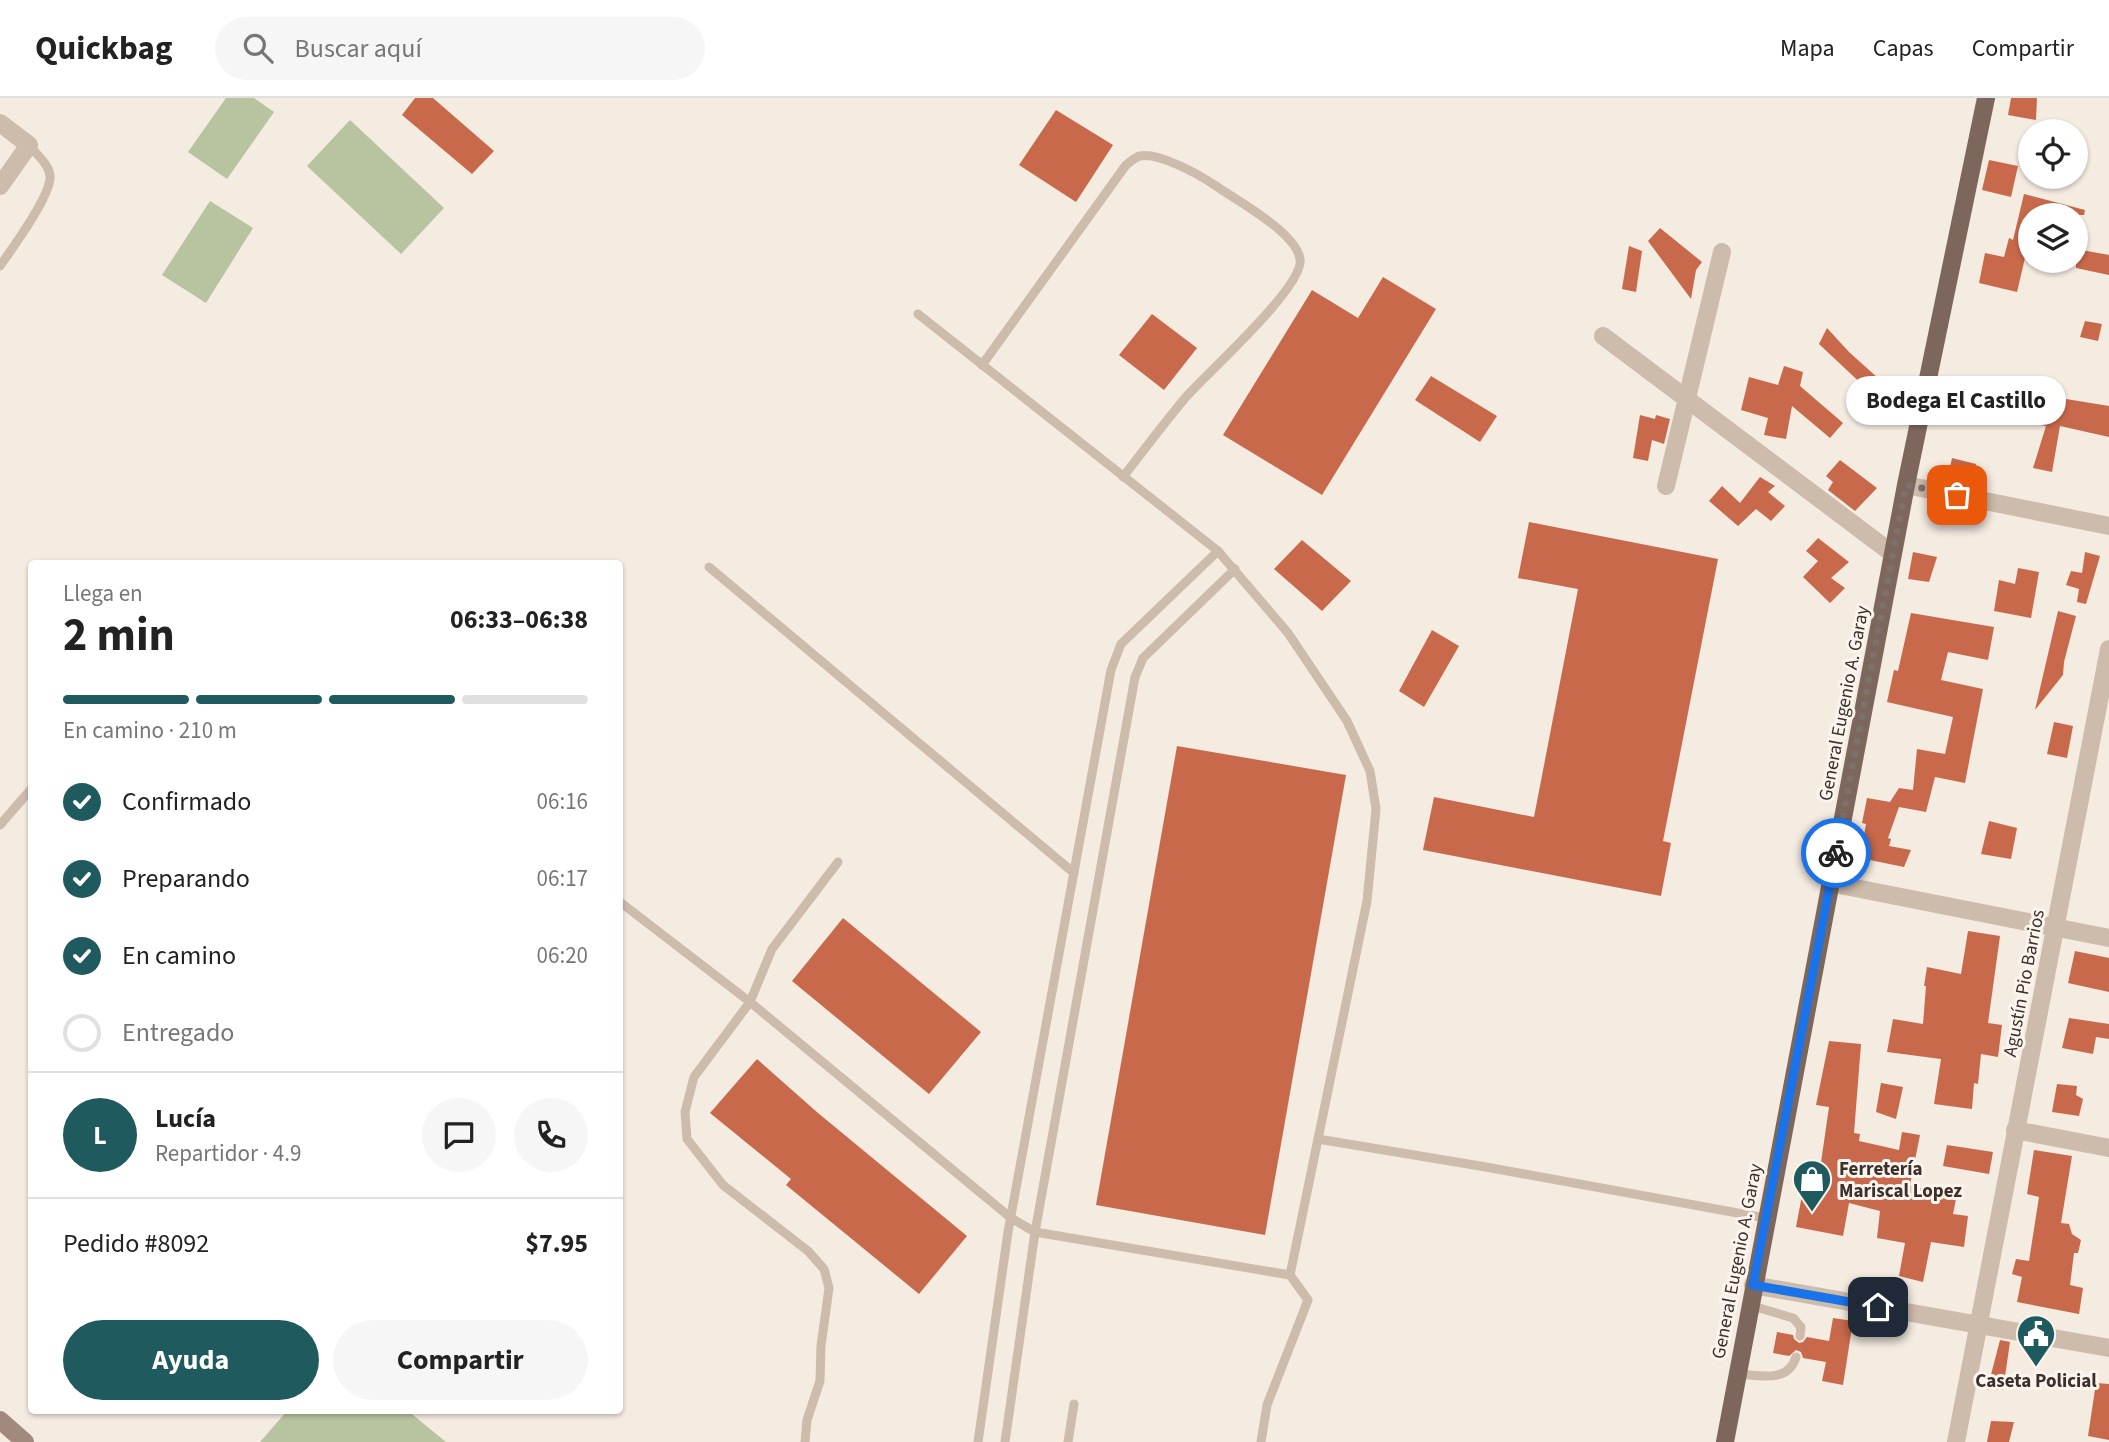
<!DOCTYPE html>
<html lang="es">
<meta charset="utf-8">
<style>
body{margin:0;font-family:"Source Sans 3",sans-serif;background:#f6f6f6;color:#222;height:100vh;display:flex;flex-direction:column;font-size:26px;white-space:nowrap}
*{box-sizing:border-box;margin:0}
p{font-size:23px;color:#767676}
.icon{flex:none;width:38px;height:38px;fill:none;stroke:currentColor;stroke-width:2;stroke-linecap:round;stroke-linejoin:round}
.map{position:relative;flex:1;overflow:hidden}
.side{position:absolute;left:28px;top:462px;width:595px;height:854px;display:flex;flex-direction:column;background:#fff;border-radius:7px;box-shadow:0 2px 5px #0004}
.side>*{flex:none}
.fabs{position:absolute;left:2018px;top:21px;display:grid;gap:14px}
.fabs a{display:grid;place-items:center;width:70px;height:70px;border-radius:50%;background:#fff;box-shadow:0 2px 5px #0004;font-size:35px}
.pin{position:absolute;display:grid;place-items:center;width:60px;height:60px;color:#fff;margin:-30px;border-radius:14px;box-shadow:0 4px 10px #0006}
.courier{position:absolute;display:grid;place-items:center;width:70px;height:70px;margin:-35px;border:5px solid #1a73e8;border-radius:50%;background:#fff;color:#222;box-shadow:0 2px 9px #0007}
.bubble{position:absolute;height:49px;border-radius:24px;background:#fff;box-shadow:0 2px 5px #0004;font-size:23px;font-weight:700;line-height:49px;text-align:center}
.headline em{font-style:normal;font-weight:700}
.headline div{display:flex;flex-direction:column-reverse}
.headline{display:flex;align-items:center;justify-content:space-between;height:119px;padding:0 35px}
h1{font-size:46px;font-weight:700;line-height:52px}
.bar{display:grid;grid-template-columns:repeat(4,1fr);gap:10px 7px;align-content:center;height:84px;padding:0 35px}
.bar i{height:9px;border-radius:5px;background:#e0e0e0}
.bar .selected{background:#1f5a5e}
.bar p{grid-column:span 4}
.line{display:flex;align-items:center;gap:18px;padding:0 35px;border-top:2px solid #e0e0e0}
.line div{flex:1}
.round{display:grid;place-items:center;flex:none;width:74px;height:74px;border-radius:37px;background:#f6f6f6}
ol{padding:0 35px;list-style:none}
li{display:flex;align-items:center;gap:21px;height:77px}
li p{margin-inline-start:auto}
li .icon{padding:7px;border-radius:50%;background:#1f5a5e;color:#fff;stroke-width:4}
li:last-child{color:#767676}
li i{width:38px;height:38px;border:4px solid #e0e0e0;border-radius:50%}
.cta{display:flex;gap:14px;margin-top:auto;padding:14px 35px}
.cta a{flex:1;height:80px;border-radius:42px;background:#1f5a5e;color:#fff;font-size:28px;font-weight:700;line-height:80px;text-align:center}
.cta a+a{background:#f6f6f6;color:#222}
header{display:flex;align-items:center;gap:42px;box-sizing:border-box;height:98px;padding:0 35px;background:#fff;border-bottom:2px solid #e0e0e0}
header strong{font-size:33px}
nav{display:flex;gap:38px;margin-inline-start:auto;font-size:24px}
.search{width:490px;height:63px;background:#f6f6f6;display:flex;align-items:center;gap:18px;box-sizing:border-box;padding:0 24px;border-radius:38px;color:#767676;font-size:26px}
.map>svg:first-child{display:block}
</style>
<header>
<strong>Quickbag</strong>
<div class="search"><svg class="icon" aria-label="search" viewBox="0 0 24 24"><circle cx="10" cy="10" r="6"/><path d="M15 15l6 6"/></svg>Buscar aquí</div>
<nav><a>Mapa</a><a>Capas</a><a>Compartir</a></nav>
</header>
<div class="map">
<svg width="2109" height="1344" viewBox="0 0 2109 1344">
<rect width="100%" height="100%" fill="#f4ebe1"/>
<g fill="#b8c4a0">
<path d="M226,0H254L274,14L227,81L188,54Z"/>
<path d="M350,22L444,110L401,156L307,68Z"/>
<path d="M210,103L253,130L206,205L162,177Z"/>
<path d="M287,1313H408L446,1344H260Z"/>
</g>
<g fill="#c8694b">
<path d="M415,0H433L494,53L472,76L402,17Z"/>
<path d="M2011,0H2037L2036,22L2008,17Z"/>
<path d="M1056,12L1113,47L1076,104L1019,67Z"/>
<path d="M1989,62L2018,68L2011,99L1982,92Z"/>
<path d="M2024,96L2085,112L2084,117H2030V161L2025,160L2017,194L1979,185L1985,155L2004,159L2009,140L2013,142Z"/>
<path d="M1660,130L1702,164L1696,172L1691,201L1648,143Z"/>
<path d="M1629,148L1642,153L1636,194L1622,191Z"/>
<path d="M2076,151L2109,157V177L2076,170Z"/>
<path d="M1383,179L1436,211L1322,397L1223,337L1312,192L1358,220Z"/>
<path d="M1152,216L1197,250L1164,292L1119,257Z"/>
<path d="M2085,223L2102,226L2098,243L2080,239Z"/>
<path d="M1827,230L1849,254L1879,281L1868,292L1819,246Z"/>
<path d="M1784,268L1803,274L1800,288L1843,325L1830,340L1792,308L1786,341L1764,337L1768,320L1741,312L1749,279L1778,287Z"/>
<path d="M1431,278L1497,318L1480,344L1415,302Z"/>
<path d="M2030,294L2066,303V301L2109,308V339L2060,328L2052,374L2033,370L2046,328L2023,324Z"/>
<path d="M1640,317L1655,321L1656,317L1670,321L1664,346L1652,342L1648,363L1633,360Z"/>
<path d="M1952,360L1976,366L1973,380L1949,374Z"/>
<path d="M1840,362L1877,390L1855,413L1828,392L1833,384L1826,378Z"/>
<path d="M1760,379L1775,388L1768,394L1785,408L1771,423L1756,411L1738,428L1709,403L1722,388L1740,405Z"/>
<path d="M1529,424L1718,461L1663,743L1671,745L1661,798L1423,752L1434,699L1534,719L1578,491L1518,480Z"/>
<path d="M1818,440L1849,464L1831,480L1845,490L1830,505L1803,479L1818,463L1806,453Z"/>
<path d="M1302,442L1351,483L1322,513L1274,471Z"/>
<path d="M1913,454L1937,459L1929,484L1908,481Z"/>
<path d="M2085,454L2100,458L2086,506L2077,504L2079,491L2066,487L2071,473L2082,475Z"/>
<path d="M2018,470L2039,474L2031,520L1994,513L1999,482L2015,486Z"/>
<path d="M2058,513L2076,518L2064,564L2063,577L2035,612Z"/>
<path d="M1911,515L1994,529L1988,562L1948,554L1941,582L1983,591L1965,685L1935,679L1926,714L1899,709L1888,740L1891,741L1889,748L1911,752L1904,769L1860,760L1866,726L1862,725L1867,700L1890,704L1899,690L1913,692L1917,651L1945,656L1953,619L1887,604L1894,572L1898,573Z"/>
<path d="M1432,532L1459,548L1424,609L1399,593Z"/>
<path d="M2054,624L2073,628L2067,660L2047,656Z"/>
<path d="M1177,648L1346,677L1265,1137L1096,1107Z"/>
<path d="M1989,723L2017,730L2011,761L1981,756Z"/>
<path d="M843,820L981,934L929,996L792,883Z"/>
<path d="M1968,833L2000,838L1988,925L2002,927L1998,959L1981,956L1978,986L1974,985L1972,1011L1934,1006L1941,961L1887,954L1893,921L1923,926L1926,888H1924L1927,869L1961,876Z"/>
<path d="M2075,853L2109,860V894L2068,885Z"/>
<path d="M2069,920L2109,926V941L2096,939L2093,956L2062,950Z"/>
<path d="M1829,943L1861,946L1854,1035L1860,1036L1859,1043L1899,1052L1902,1034L1920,1037L1910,1087L1956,1101L1953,1116L1968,1118L1964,1149L1931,1144L1923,1184L1899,1178L1905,1145L1877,1140L1880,1113L1849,1105L1843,1138L1796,1129L1802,1097L1816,1099L1829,1009L1816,1007Z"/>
<path d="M757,961L818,1015L967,1138L919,1196L786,1087L791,1081L710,1015Z"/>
<path d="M1881,985L1903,989L1896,1021L1876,1014Z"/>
<path d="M2057,986L2077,988L2076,997L2083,1001L2079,1018L2052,1014Z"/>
<path d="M1947,1047L1993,1054L1989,1076L1943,1068Z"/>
<path d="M2034,1052L2072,1058L2061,1125L2069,1126L2072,1136L2081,1142L2078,1155H2074L2070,1187L2083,1190L2079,1216L2017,1204L2022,1179L2012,1176L2016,1161L2029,1163L2039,1099L2027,1096Z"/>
<path d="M1833,1220L1853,1223L1843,1287L1822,1283L1826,1264L1803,1260L1801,1254L1796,1252L1789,1258L1773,1255L1777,1234L1793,1237L1794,1241L1799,1245L1803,1244L1807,1239L1829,1243Z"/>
<path d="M2000,1242L2010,1244L2003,1292H1987Z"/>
<path d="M2096,1285L2109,1286V1342L2088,1338Z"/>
<path d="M1991,1323L2014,1324L2009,1344H1987Z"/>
</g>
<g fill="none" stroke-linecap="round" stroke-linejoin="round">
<g stroke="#cdbbac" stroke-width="9">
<path d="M0,168C12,151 52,96 50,78C49,66 36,56 29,47"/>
<path d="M918,216L1218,453L1288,535L1347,623L1370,673L1376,711L1367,803L1290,1177L1308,1202L1267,1307L1261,1344"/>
<path d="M982,267L1126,67C1130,64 1135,59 1140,58C1158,54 1198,76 1213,86C1236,102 1296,134 1300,161C1305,188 1206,276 1186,299C1164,325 1144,352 1123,379"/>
<path d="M709,469L1074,775"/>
<path d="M0,727L32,690"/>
<path d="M620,804L750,904L1011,1120L1035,1134L1290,1177"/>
<path d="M1318,1041L1486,1069L1765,1120"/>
<path d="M1749,1207L1793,1220L1801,1229L1800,1238"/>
<path d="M1737,1276C1758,1277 1788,1286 1796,1259"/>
<path d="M805,1344L807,1322L820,1283L821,1248L829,1190L824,1171L808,1153L723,1087L687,1041L685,1014L694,979L750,904L772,851L838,764"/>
<path d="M978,1344L1008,1134L1111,572L1121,546L1218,453"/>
<path d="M1005,1344L1035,1134L1135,579L1143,560L1235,471"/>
<path d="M1068,1344L1074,1306"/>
</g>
<g stroke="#cdbbac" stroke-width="18">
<path d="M0,25L29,47L0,88"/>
<path d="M1603,238L1893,456"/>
<path d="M1906,387L2109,428"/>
<path d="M1666,388L1722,154"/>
<path d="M1830,785L2109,840"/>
<path d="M2015,1032L2109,1050"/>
<path d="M1753,1187L2109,1250"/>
<path d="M1956,1344L2109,551"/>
</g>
<path stroke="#a18a7d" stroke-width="18" d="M0,1322L25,1344"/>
<path stroke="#7d675c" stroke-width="18" d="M1725,1344L1906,387L1986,0"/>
</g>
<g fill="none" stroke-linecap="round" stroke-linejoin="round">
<path stroke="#7c716b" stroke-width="7" stroke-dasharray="0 12.6" d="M1836,755L1906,387L1957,397"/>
<path stroke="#1a73e8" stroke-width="9" d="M1836,755L1753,1187L1878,1209"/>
</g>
<defs>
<g id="shop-pin" transform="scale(2.0125)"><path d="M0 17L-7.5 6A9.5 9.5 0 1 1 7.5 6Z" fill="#1f5a5e" stroke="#fbf5ee"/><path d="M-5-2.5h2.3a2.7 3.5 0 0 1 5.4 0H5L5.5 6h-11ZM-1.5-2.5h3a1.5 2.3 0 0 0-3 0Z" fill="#fff"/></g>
<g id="civic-pin" transform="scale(2.0125)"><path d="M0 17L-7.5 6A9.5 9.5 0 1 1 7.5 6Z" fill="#1f5a5e" stroke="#fbf5ee"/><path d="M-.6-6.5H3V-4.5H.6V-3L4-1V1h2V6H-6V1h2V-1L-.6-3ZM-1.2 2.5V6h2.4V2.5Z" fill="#fff"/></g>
</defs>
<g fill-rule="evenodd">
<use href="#shop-pin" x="1812" y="1081"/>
<use href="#civic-pin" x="2036" y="1236"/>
</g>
<g text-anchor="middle" stroke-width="6" stroke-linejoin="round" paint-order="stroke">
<g font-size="19" fill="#3b302b" stroke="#fbf5ee">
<text transform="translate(1843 605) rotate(-79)" y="7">General Eugenio A. Garay</text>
<text transform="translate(2023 885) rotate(-79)" y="7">Agustín Pio Barrios</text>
<text transform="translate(1736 1163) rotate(-79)" y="7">General Eugenio A. Garay</text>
</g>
<g font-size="19" font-weight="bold" fill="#3b302b" stroke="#fbf5ee" text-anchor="start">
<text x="1839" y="1077">Ferretería<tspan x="1839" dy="22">Mariscal Lopez</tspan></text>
<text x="2036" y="1289" text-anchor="middle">Caseta Policial</text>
</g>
</g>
</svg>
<div class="fabs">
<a><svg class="icon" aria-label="locate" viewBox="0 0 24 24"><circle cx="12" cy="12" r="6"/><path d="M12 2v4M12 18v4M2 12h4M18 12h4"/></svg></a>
<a><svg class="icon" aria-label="layers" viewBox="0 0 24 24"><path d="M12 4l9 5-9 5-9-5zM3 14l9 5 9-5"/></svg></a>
</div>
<div class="pin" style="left:1957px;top:397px;background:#ea580c"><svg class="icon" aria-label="bag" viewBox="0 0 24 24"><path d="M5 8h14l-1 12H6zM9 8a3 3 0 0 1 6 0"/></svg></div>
<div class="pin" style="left:1878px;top:1209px;background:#1f2937"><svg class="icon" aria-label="home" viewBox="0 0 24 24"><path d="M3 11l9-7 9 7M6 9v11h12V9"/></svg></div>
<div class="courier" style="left:1836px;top:755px"><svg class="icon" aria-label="bike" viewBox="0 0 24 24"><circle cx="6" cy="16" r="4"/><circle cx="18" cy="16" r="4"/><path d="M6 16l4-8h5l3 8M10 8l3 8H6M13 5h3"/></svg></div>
<div class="bubble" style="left:1846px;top:278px;width:220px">Bodega El Castillo</div>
<section class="side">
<div class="headline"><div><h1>2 min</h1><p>Llega en</p></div><em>06:33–06:38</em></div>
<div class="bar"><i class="selected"></i><i class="selected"></i><i class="selected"></i><i></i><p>En camino · 210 m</p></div>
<ol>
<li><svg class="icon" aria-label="check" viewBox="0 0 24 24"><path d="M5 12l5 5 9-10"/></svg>Confirmado<p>06:16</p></li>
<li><svg class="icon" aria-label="check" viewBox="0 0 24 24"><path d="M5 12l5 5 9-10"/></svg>Preparando<p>06:17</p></li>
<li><svg class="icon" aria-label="check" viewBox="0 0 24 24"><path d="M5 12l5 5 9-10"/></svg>En camino<p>06:20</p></li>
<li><i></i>Entregado</li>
</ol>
<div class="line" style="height:126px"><b class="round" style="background:#1f5a5e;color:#fff">L</b><div><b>Lucía</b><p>Repartidor · 4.9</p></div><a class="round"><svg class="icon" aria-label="chat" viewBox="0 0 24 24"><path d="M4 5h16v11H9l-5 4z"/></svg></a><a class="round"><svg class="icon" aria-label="phone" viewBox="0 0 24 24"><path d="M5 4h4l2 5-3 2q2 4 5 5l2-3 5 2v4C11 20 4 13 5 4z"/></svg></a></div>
<div class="line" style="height:91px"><div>Pedido #8092</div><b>$7.95</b></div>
<div class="cta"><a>Ayuda</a><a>Compartir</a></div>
</section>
</div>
